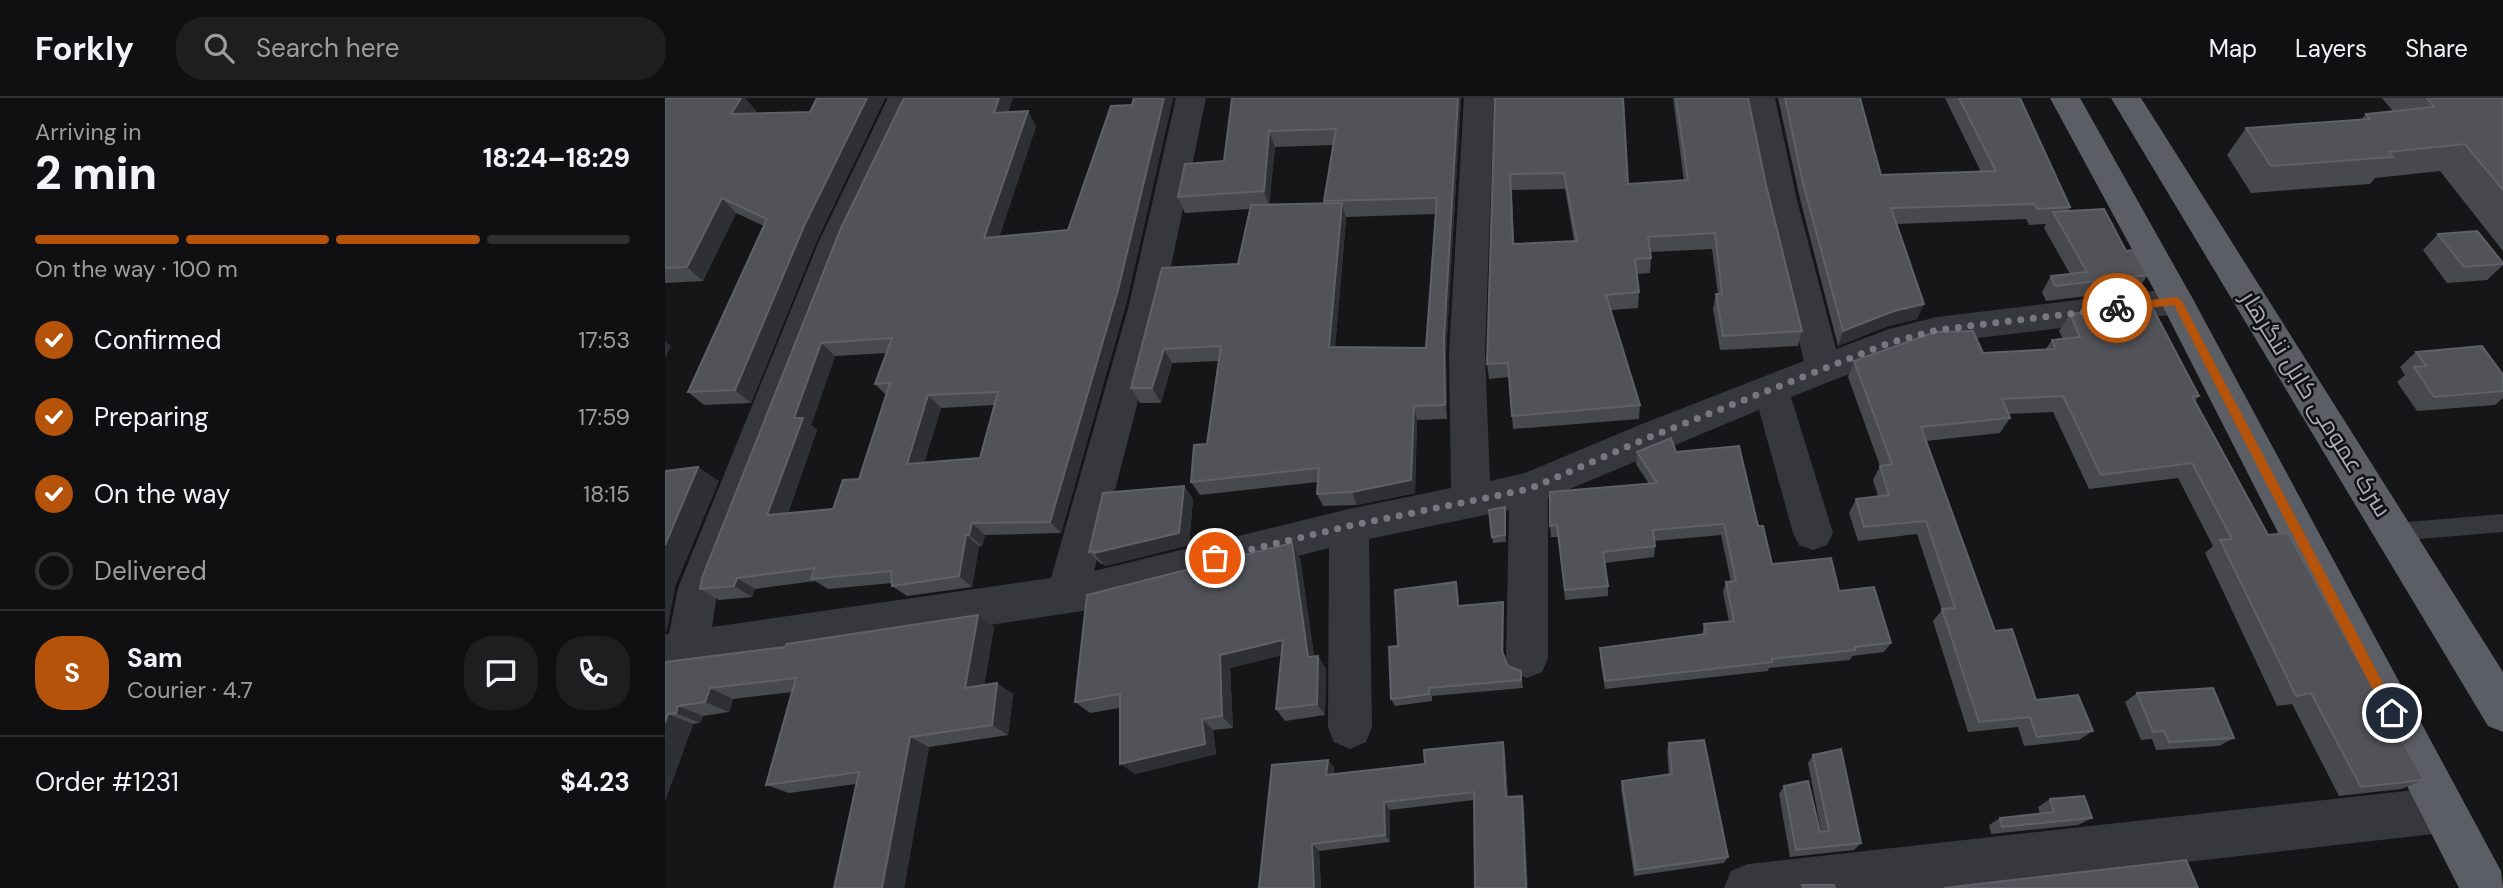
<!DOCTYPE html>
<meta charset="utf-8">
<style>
body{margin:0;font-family:"DM Sans",Cairo,sans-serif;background:#1e1e20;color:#f1f3f6;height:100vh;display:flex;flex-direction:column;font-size:26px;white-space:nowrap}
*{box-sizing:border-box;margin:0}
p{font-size:23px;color:#9c9d9f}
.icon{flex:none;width:38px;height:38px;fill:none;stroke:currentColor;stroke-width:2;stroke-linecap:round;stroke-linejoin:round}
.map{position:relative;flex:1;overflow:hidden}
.side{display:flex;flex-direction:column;background:#101012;width:665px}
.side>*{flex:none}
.pin{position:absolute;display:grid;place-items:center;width:60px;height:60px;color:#fff;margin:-30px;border:4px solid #fff;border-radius:50%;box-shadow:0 2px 7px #0007}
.courier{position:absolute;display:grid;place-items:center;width:70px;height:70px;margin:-35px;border:5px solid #b45309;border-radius:50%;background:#fff;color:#222;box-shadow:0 2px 9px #0007}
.summary em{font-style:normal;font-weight:800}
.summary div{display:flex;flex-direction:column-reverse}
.summary{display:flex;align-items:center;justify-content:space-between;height:119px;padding:0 35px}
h1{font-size:46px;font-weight:800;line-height:52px}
.bar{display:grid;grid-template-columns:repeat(4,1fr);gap:10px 7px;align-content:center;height:84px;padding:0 35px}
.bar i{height:9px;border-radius:5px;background:#303032}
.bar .active{background:#b45309}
.bar p{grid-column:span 4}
.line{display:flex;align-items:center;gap:18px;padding:0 35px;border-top:2px solid #303032}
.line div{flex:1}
.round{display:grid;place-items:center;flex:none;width:74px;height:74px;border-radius:28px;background:#1e1e20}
ol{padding:0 35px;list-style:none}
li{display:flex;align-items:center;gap:21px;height:77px}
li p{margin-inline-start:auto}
li .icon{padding:7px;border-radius:50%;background:#b45309;color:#fff;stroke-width:4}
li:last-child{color:#9c9d9f}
li i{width:38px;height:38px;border:4px solid #303032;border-radius:50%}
header{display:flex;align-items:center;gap:42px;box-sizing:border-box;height:98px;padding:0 35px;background:#101012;border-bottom:2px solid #303032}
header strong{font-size:33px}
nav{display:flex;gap:38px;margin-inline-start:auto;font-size:24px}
.search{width:490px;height:63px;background:#1e1e20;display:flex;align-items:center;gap:18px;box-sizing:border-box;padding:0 24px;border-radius:28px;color:#9c9d9f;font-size:26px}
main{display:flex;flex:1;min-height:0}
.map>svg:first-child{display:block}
</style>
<header>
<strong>Forkly</strong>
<div class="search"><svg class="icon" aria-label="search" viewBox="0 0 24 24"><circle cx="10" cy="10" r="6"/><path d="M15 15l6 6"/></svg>Search here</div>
<nav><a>Map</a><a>Layers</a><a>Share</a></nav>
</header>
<main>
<section class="side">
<div class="summary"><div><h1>2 min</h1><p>Arriving in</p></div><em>18:24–18:29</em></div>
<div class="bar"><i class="active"></i><i class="active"></i><i class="active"></i><i></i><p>On the way · 100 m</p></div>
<ol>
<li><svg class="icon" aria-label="check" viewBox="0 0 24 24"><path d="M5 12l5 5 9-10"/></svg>Confirmed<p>17:53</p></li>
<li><svg class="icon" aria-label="check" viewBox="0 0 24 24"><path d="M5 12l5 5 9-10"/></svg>Preparing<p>17:59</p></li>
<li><svg class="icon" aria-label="check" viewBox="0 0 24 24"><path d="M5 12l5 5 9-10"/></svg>On the way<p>18:15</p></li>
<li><i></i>Delivered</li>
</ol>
<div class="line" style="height:126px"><b class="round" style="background:#b45309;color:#fff">S</b><div><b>Sam</b><p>Courier · 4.7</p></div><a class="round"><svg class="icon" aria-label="chat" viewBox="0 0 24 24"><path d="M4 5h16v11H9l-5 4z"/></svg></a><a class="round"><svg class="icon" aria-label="phone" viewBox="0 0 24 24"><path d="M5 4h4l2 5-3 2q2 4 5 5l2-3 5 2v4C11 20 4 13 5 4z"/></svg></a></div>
<div class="line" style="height:91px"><div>Order #1231</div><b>$4.23</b></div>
</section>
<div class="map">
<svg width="1838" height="790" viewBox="0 0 1838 790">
<rect width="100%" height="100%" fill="#161618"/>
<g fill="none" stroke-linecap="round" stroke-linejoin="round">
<path fill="#37383d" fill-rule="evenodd" d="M1838,416V434L1730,443L1723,440L1720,434L1723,428L1730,425Z"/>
<g fill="#37383d" fill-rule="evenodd">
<path d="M223,0H253L186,143L53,490L47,529L386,480L464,207L511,0H541L498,207L429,473L684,411L786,390L784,255L799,0H829L820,255L825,383L860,375L972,328L1139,263L1100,102L1080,0H1110L1132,102L1171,251L1224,231L1272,219L1512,190L1524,194L1529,203L1524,212L1512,216L1272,245L1232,257L1126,299L1168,435L1162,447L1148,452L1134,447L1128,435L1094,312L883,400V560L877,574L862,580L847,574L841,560L844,412L704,441L707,629L701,644L685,651L669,644L663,629L664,450L417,513L0,576V536H4L13,490L154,143Z"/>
<path d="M1777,689L1793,696L1800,712L1793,728L1777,735L1293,790H1059L1066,773L1083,766Z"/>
</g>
<g fill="#5b5e65" fill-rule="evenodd">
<path d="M1385,0H1415L1529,203L1836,773L1838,790H1794L1495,203Z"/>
<path d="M1446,0H1476L1838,574V634L1823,628Z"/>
</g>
</g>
<g fill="#47494d" fill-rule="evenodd">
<path d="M0,0H80L91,13L89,15L145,14L152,0H220L152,142L86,305L39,307L23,294L99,128L71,115L38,183L0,185Z"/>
<path d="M239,0H348L343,14L371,28L334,139L403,132L467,7L469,0H508L461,206L396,435L320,437L317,448H314L307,489L242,498L227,488V485L163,491L150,483L90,491L87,499L54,502L35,491ZM222,255L210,286L221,297L194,381L168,411L123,415L152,332L146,327L170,258ZM329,307L315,360L259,365L276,310Z"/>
<path d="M567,0H796L781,255L782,321L752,322L750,395L692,407L658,408L652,396L653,384L535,397L526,384L542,346L553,263L507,265L496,305H475L466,290L497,170L573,166L585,111L520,115L513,99L559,63ZM668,47L659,103L660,106L604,107L610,49ZM770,116L761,250L670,249L681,121V119Z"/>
<path d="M830,0L963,86L1019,83L1008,0H1083L1101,87L1137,233L1133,248L1055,252L1048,211L1051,196H1053L1047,151L985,154L986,160L985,175L972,176L974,194L973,210L946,212L975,307L974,321L848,331L844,279L824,281L822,266ZM900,91L909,143L849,146L847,92Z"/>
<path d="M1113,0H1195L1216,77L1316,74L1280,0H1355L1405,109L1403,113L1461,153L1483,177L1472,192L1381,203L1377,194L1386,178L1405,176L1379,130L1381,126L1364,127L1361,121L1231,126L1252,221L1223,228L1173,248L1135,101Z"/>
<path d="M1717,0H1838V153L1775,73L1710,80L1705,86L1586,95L1562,57L1581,30L1696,22L1701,16L1728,13Z"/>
<path d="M1773,136L1838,165V167L1822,182L1782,185L1758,152Z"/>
<path d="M1405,216L1534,298L1530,303L1603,437L1759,682L1736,691L1674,698L1627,606L1612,608L1540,455L1548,448L1513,380L1424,391L1388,314L1343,316L1345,320L1335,335L1261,343L1330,533L1371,602L1428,633L1414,642L1359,648L1353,629L1303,634L1268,523L1277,512L1252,436L1193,443L1184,415L1191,401L1213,398L1208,382L1215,368L1183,279L1189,263L1380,252L1387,242L1398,241L1394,233Z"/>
<path d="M1751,254L1838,277V300L1830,307L1752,313L1732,284L1740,277L1735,269Z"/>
<path d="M972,354H1011L1093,428L1107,466L1174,493L1226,545L1219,554L1187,558L1185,562L1104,570L1103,573L940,591L935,559V550L1037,536L1039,526L1064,524L1058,494L1061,484H1066L1056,437L989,443L990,448L989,459L940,465L943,488V498L900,502L893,439H886L885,428L984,386L971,366Z"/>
<path d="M519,388L528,401L524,447L440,468L438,466H436L424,454Z"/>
<path d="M824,412L841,415V444L828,445Z"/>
<path d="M635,460L649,558H653L661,571L660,617L620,623L611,611L616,557L565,570L568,630L548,632L551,656L470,676L455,610L425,615L410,604Z"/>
<path d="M791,484L793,493L794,508L838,504L839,513V557L843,568L856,573L858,590L767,598V603L730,608L726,601L733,548Z"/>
<path d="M313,517L329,529L319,587L348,596L343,637L264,649L239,790H169L191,686L124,695L101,687L127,594L68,601L64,614L38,618L35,625L28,626L0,703V564L120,549Z"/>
<path d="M1472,595L1569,640L1554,648L1491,652L1487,641L1476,642L1460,604Z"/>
<path d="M838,644L840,653L843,699L859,706L809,702L725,712V744L654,753L656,790H594L663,662L669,670V676L760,666Z"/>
<path d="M1004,645L1063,759L1059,765L969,778L956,691L957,683L1004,677L1002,653Z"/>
<path d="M1148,657L1196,745L1189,752L1125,759L1114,696L1119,688L1156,733L1143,665Z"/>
<path d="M1385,701L1427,720L1413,727L1326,736L1324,727L1335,720L1375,716L1373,709Z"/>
</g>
<g fill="#2f3033">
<path d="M76,0H80L91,13L79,31L66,16Z"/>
<path d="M202,0H220L152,142L86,305L70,292L139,128Z"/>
<path d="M334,0H348L338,30L329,15Z"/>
<path d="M499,0H508L461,206L396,435L385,424Z"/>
<path d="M793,0H796L781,255L782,321L780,307L779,240Z"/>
<path d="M363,13L371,28L329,154L319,140Z"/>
<path d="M604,33L610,49L604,109L599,93Z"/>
<path d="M57,100L71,115L38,183L22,169Z"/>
<path d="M677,105L681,121L669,264L664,249Z"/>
<path d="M1259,206L1252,221L1223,228L1173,248L1178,233L1229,213Z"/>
<path d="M0,243L6,248L0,260Z"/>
<path d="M156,245L170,258L146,327L152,332L118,428L102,417L129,320Z"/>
<path d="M499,251L507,265L496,305L487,290Z"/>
<path d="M263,297L276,310L255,378L242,366Z"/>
<path d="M749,308L752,322L750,395L692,407L687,394Z"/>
<path d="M33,369L54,383L10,489L2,533L0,534V447Z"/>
<path d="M519,388L528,401L524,447L440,468L429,455Z"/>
<path d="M840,409L841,415V444L840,437Z"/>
<path d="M307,425L320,437L317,448L304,437Z"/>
<path d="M301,437L314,448L307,489L294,478Z"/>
<path d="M627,445L635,460L651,571L643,559Z"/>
<path d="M72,480L90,491L87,499L69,488Z"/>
<path d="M791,484L793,493L795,517L793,508Z"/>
<path d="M838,504L839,513V561L837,553Z"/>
<path d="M313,517L329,529L316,601L300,590Z"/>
<path d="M618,542L627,555L565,570L568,630L557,618L555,557Z"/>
<path d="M653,558L661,571L660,617L652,606Z"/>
<path d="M332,585L348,596L343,637L327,627Z"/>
<path d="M45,590L68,601L64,614L40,604Z"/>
<path d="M13,608L38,618L35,625L11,615Z"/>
<path d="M3,616L28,626L0,703V625Z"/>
<path d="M537,621L548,632L551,656L470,676L455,666Z"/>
<path d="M245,639L264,649L239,790H217Z"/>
<path d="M838,644L840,653L843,707L841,699Z"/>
<path d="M663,662L669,670L668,685L661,677Z"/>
<path d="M857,698L859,706L863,790H861Z"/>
<path d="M719,704L725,712V744L720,737Z"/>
<path d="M647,746L654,753L656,790H649Z"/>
</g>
<g fill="#525359" stroke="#5f6168" stroke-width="2" fill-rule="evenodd">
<path d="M0,0H76L66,16L145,14L152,0H202L139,128L70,292L23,294L102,121L57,100L22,169L0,170Z"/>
<path d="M239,0H334L329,15L363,13L319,140L403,132L446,8L467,7L469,0H499L453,192L385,424L307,425L304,437H301L294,478L227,488L226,473L146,481L150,470L72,480L69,488L35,491L37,480L176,130ZM227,240L210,286L225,285L194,381L178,382L168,411L102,417L138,320H129L156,245ZM333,294L315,360L242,366L263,297Z"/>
<path d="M567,0H793L779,240L780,307L749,308L746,382L687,394L652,396L654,370L526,384L529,347L542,346L556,248L499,251L487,290H466L497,170L573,166L586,107L677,105L664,249L761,250L772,100L659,103L671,31L604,33L599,93L513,99L520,66L559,63Z"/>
<path d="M830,0H958L963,86L1023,82L1011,0H1083L1101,87L1137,233L1058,238L1051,196H1057L1050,135L983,139L986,160L970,161L974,194L941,197L975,307L847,318L843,265L822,266ZM899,75L912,143L848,146L845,76Z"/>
<path d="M1120,0H1195L1216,77L1331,73L1294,0H1355L1405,109L1372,111L1369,106L1226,110L1259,206L1229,213L1178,233L1138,85Z"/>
<path d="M1762,0H1838V92L1800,46L1724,54L1728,59L1606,68L1581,30L1705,21L1701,16L1769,9Z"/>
<path d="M1439,111L1461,153L1468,152L1483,177L1390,188L1386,178L1422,174L1388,114Z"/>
<path d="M1812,133L1838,165V166L1799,169L1773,136Z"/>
<path d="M1486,207L1534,298H1527L1603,437L1623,435L1759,682L1696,689L1646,595L1631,598L1555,442L1567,441L1527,365L1436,377L1398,298L1337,301L1345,320L1256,329L1330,533L1347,531L1371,602L1413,597L1428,633L1372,639L1365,619L1314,624L1277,511L1290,510L1261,423L1199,429L1191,401L1224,397L1215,368L1227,366L1189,263L1270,234L1308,233L1318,255L1391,251L1387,242L1415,239L1405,216Z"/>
<path d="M1817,248L1838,277V293L1769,299L1749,269L1761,268L1751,254Z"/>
<path d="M1006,340L1011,354L1074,348L1093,428H1098L1107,466L1166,460L1174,493L1209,489L1226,545L1190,549V552L1107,561V564L940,583L935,550L1041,536L1039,526L1069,523L1061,484L1071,483L1059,426L988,432L990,448L938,454L943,488L900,492L892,427L885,428V394L992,385L972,354Z"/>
<path d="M33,369L0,447V373Z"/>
<path d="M519,388L514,435L429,455V453L424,454L438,395Z"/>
<path d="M840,409V437L827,439L824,412Z"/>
<path d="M627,445L643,559L653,558L652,606L611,611L618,542L555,557L557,618L537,621L540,646L455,666V596L410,604L422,497Z"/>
<path d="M791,484L793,508L838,504L837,553L843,568L856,573V582L764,590V596L726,601L724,549L733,548L730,492Z"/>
<path d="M313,517L300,590L332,585L327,627L245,639L217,790H169L194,674L101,687L131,580L45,590L40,604L13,608L11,615L3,616L0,625V564L120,549L122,546Z"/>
<path d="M1548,590L1569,640L1504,644L1499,633L1488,634L1472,595Z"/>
<path d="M1039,642L1063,759L971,772L957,683L1007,676L1004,645Z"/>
<path d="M838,644L841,699L857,698L861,790H810L809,694L719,704L720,737L647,746L649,790H594L607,667L663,662L661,677L760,666L759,652Z"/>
<path d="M1176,651L1196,745L1131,752L1119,688L1143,683L1155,734L1164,733L1148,657Z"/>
<path d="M1419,698L1427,720L1337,729L1335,720L1389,714L1385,701Z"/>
<path d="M1521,762L1533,790H1279Z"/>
<path d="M1137,787H1169L1170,790H1138Z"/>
</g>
<path fill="#b45309" d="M1512,199L1517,203L1731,610V619H1722L1509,207L1452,214L1447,210L1452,206Z"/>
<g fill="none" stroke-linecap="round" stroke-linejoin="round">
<path stroke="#757880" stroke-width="7" stroke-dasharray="0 12.6" d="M550,460L684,428L864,391L985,339L1224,245L1272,232L1452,210"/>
</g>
<g text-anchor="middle" stroke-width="5" stroke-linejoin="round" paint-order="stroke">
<g font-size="24" fill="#a8adb8" stroke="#111113">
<text transform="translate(1651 306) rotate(58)" y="8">سرک عمومی کابل ننگرهار</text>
</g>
</g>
</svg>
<div class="pin" style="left:550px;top:460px;background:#ea580c"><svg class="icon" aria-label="bag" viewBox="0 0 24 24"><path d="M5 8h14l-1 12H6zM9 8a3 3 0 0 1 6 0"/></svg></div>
<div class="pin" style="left:1727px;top:615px;background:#1f2937"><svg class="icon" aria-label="home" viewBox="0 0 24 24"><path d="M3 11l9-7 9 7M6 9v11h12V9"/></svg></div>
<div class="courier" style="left:1452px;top:210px"><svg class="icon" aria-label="bike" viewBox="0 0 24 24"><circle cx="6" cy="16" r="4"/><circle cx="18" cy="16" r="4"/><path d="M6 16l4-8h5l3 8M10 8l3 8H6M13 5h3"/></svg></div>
</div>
</main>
